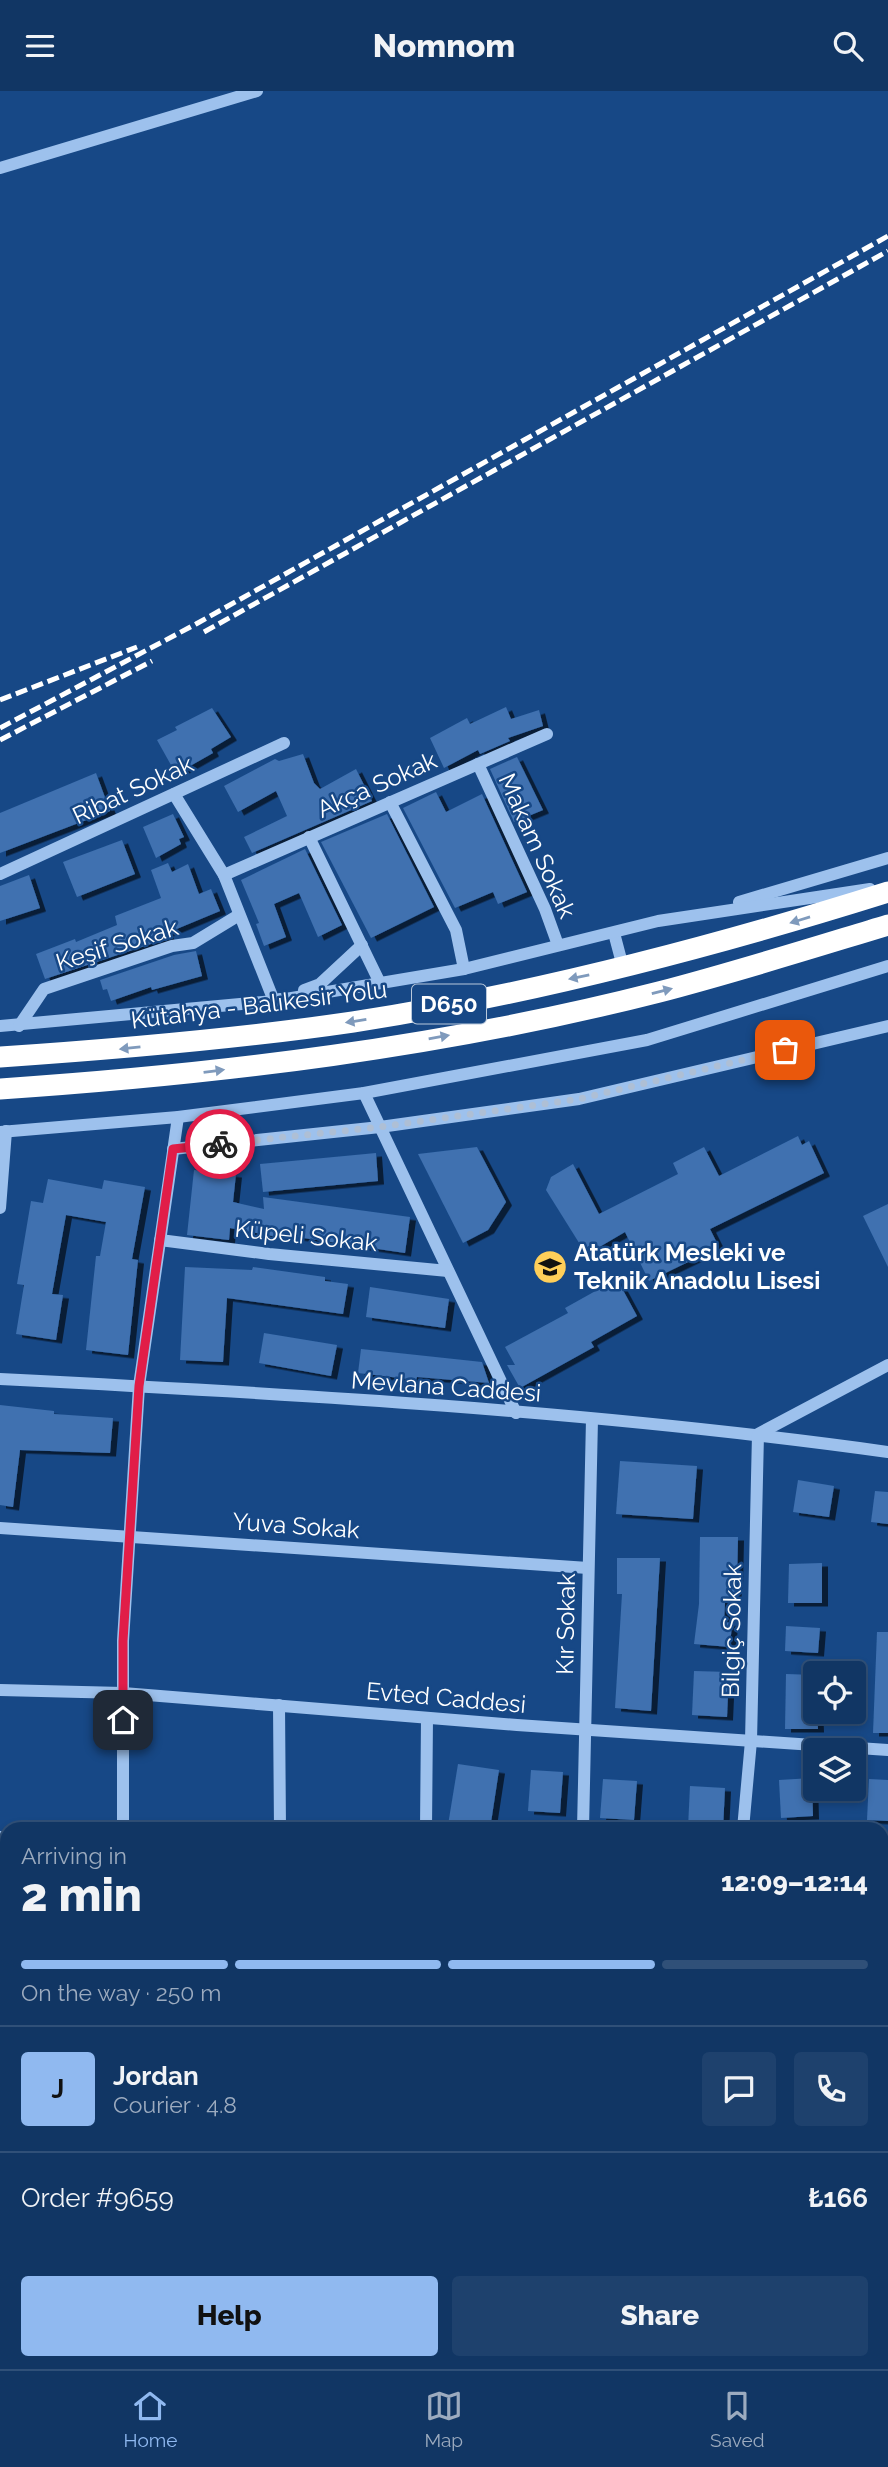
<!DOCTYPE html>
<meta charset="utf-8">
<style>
body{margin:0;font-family:Raleway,sans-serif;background:#1e416d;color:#f1f3f6;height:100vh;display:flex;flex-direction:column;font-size:26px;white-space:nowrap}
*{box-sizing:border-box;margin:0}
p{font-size:23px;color:#9cabbf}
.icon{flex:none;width:38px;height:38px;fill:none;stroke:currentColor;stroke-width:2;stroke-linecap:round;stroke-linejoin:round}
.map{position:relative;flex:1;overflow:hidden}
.panel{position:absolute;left:0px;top:1731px;width:889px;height:548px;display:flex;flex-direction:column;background:#113664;border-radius:21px 21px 0 0;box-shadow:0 4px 10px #0003,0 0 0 2px #305078}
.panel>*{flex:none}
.tools{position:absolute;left:803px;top:1570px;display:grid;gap:14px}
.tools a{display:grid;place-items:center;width:63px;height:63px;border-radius:7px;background:#113664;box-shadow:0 4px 10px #0003,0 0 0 2px #305078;font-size:35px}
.pin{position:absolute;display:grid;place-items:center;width:60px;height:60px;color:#fff;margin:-30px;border-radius:14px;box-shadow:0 4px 10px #0006}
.courier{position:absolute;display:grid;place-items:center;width:70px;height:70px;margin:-35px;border:5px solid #e11d48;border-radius:50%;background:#fff;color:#222;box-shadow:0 2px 9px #0007}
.headline em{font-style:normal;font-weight:800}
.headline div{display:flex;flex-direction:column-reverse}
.headline{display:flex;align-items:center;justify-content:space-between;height:119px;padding:0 21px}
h1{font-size:46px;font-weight:800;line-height:52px}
.bar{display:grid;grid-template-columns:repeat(4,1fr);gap:10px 7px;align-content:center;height:84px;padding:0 21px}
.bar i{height:9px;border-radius:5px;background:#305078}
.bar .on{background:#90b9f0}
.bar p{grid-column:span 4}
.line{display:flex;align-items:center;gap:18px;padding:0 21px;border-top:2px solid #305078}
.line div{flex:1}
.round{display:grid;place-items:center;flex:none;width:74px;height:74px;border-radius:7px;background:#1e416d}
.button{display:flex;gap:14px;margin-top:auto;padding:14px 21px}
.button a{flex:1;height:80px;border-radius:7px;background:#90b9f0;color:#111;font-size:28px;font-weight:800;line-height:80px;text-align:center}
.button a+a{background:#1e416d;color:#f1f3f6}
header{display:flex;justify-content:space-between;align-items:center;height:91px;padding:0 21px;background:#113664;font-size:32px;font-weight:800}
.menu{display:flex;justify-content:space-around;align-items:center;height:98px;border-top:2px solid #305078;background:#113664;font-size:19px;color:#9cabbf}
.menu a{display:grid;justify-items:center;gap:4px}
.menu .on{color:#90b9f0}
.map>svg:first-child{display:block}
</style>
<header><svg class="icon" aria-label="menu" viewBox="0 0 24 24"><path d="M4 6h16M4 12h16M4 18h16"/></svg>Nomnom<svg class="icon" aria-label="search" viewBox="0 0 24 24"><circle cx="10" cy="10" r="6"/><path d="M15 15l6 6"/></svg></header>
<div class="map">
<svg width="888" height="2278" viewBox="0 0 888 2278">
<defs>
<filter id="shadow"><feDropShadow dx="6" dy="3.5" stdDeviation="0" flood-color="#0009"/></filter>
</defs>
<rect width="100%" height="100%" fill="#174886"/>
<g fill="#3f71b0" filter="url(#shadow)">
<path d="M506,616L511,628L539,619L543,635L508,647L510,650L480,663L478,659L444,677L430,647L467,627L470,633Z"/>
<path d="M212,617L231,646L211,658L213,662L176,683L157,649L177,639L175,636Z"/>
<path d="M303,663L314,692L320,698L356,678L372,710L252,762L244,746L287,725L276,700L238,721L224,695L275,668L279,670Z"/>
<path d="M517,666L543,719L514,731L490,678Z"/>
<path d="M96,682L110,720L0,762V722Z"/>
<path d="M436,701L446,721L482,703L527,801L498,813L493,801L455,817L403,717Z"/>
<path d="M173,723L184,746L179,748L181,753L156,767L143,736Z"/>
<path d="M387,723L434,816L371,847L321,751Z"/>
<path d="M122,749L135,783L77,806L63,771Z"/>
<path d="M305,758L342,834L318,846L299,802L274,813L286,846L264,855L256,833L259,832L241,789Z"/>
<path d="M168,772L172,781L188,773L199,803L211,798L220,820L167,842L169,847L45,888L36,863L75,848L76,851L117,834L115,825L161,807L151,779Z"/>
<path d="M29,784L40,817L0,830V795Z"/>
<path d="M196,860L202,885L152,899L151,896L111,910L107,898L103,899L100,889L174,864Z"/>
<path d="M798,1045L802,1054L809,1050L824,1082L710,1138L719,1156L649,1190L625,1141L596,1158L581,1155L546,1099L551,1086L573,1073L599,1123L678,1083L673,1072L704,1056L719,1085Z"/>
<path d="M477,1056L506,1111L488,1139L463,1152L418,1063Z"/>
<path d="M376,1062L378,1090L263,1101L260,1073Z"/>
<path d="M194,1079L236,1083L233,1111L264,1118L263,1106L410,1126L405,1162L283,1144V1147L230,1137L229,1149L187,1144Z"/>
<path d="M48,1088L102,1098L104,1089L145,1096L132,1168L138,1169L128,1264L86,1259L96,1165H100L106,1131L66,1124L52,1203L63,1204L56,1249L16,1243L24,1194L17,1193L31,1110L43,1112Z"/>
<path d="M888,1113V1176L863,1125Z"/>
<path d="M185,1176L252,1179L253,1176L325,1186V1190L348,1193L343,1223L227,1207L223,1271L180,1269Z"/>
<path d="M617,1188L637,1225L591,1251L594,1256L520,1297L507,1274H515L505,1256L568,1222L565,1217Z"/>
<path d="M370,1196L449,1208L445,1237L366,1226Z"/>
<path d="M264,1242L337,1254L331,1285L259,1272Z"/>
<path d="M361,1258L482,1271L489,1292L417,1286L416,1289L358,1282Z"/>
<path d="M0,1314L54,1320V1323L113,1327L110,1362L20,1359L13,1416L0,1414Z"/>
<path d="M620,1370L697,1375L693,1428L616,1423Z"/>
<path d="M798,1389L834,1395L829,1426L793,1421Z"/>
<path d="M875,1400L888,1401V1433L871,1431Z"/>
<path d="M700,1446H738L737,1492L734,1512H725L724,1531L732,1532L730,1556L694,1553L699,1513Z"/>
<path d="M617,1467H660L651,1620L615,1617L622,1503H617Z"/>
<path d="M822,1472V1512H788L789,1473Z"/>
<path d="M786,1535L820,1537L818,1562L785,1560Z"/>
<path d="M877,1541H888V1642H873Z"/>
<path d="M694,1580L729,1581L727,1626L692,1624Z"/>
<path d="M786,1583L816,1584L818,1638H785Z"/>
<path d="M458,1673L499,1679L490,1738L448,1734Z"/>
<path d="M531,1679L563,1681L560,1722L528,1720Z"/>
<path d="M812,1687L813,1725L781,1727L779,1689Z"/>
<path d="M603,1688L637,1690L634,1729L600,1727Z"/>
<path d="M869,1688L888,1689V1730L867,1729Z"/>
<path d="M690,1695L725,1697L723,1738L688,1737Z"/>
</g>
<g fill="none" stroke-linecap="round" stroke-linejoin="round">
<g stroke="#9dc1ed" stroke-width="12">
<path d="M0,77L257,0"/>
<path d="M478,673L545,818L558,854"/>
<path d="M174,703L224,784L274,910L280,908"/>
<path d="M390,711L456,839L464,878"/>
<path d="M309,746L379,890"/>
<path d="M0,783L284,652"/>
<path d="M224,784L547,643"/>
<path d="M739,811L888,767"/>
<path d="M614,842L623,876"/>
<path d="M304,899L320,893L362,854"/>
<path d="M0,935L274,910L464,878L658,830L870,798"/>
<path d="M19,935L44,898L172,855L193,852L239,824"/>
<path d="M364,1002L516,1322"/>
<path d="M0,1041L178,1026L364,1002L647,949L888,875"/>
<path d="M173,1058L380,1036L579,1008L888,935"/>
<path d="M0,1117L6,1040"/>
<path d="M160,1149L269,1163L448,1180"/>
<path d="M0,1288C296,1303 594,1320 888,1361"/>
<path d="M0,1437L588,1477"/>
<path d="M0,1599L123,1602L517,1634L888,1659"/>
<path d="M279,1614L280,1738"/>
<path d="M109,1738L123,1737"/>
<path d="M123,1738V1550L139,1295L178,1026"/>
<path d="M426,1738L427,1627"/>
<path d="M583,1738L592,1328"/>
<path d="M743,1738L751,1650L758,1343L888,1274"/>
<path d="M0,1746H7"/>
<path d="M0,1885H7"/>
<path d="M882,1968L888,1963"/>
<path d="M0,2036H7"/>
<path d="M0,2207L7,2219"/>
<path d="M35,2272L36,2278"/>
<path d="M442,2272L443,2278"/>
<path d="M504,2272L516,2278"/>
<path d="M771,2272L787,2278"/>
<path d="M831,2278L851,2273"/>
</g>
<g stroke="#e3eeff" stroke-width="18">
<path d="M882,2102L888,2101"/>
<path d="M882,2127L888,2126"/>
<path d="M0,2265L7,2263"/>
<path d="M80,2278L112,2272"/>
</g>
<g stroke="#fff" stroke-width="21">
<path d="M0,966C118,958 236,948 353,931C535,903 713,856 888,801"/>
<path d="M0,998C222,983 444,956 659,901C736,881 812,857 888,834"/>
</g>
<g stroke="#fff" stroke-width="5" stroke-dasharray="12 5" stroke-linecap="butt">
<path d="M204,541L888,160"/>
<path d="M0,609L137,556"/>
<path d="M0,637L196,533L888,145"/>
<path d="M0,649L152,570"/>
</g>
</g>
<defs><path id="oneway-solid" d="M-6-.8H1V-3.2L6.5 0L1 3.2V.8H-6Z" transform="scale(1.75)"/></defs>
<g fill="#7f9abc">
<use href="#oneway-solid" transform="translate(800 829) rotate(163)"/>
<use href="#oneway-solid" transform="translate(579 886) rotate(168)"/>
<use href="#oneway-solid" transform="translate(662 900) rotate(-14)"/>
<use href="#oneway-solid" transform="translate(356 930) rotate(171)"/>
<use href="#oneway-solid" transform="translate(439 946) rotate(-10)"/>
<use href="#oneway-solid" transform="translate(130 957) rotate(174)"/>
<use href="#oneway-solid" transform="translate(214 980) rotate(-7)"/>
</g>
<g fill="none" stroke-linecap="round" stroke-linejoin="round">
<path stroke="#aebfd5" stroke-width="7" stroke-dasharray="0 12.6" d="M220,1053L380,1036L579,1008L785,959"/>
<path stroke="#e11d48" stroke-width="9" d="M123,1629V1550L139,1295L173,1058L220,1053"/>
</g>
<defs>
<g id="school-disc" transform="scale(1.75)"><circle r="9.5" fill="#ffcf59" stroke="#174886"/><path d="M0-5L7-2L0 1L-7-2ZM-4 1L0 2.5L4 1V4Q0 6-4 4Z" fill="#111"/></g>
</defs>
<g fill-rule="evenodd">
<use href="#school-disc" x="550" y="1176"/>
</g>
<g text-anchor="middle" stroke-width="5" stroke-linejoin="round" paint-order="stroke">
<rect fill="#174886" stroke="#b9c8db" stroke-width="2" x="412" y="893.5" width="74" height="39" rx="5"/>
<g font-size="23" font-weight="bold" fill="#fff">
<text x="449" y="921">D650</text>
</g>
<g font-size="24" fill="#fff" stroke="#174886">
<text transform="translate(377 694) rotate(-24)" y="8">Akça Sokak</text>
<text transform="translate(133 699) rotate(-25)" y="8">Ribat Sokak</text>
<text transform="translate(537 755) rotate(66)" y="8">Makam Sokak</text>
<text transform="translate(117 854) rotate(-17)" y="8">Keşif Sokak</text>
<text transform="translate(259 914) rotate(-7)" y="8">Kütahya - Balıkesir Yolu</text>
<text transform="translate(306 1145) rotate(6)" y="8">Küpeli Sokak</text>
<text transform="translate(446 1296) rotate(4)" y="8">Mevlana Caddesi</text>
<text transform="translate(296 1435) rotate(4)" y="8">Yuva Sokak</text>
<text transform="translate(566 1533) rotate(-89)" y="8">Kır Sokak</text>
<text transform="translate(732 1540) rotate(-89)" y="8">Bilgiç Sokak</text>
<text transform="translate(446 1607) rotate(5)" y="8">Evted Caddesi</text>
</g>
<g font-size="24" font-weight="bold" fill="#fff" stroke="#174886" text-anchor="start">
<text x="574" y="1170">Atatürk Mesleki ve<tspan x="574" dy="28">Teknik Anadolu Lisesi</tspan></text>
</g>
</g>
</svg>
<div class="tools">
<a><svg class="icon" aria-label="locate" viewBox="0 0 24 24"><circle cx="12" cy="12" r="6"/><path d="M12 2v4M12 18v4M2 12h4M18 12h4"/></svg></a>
<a><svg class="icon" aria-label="layers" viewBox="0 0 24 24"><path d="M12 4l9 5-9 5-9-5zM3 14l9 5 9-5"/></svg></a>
</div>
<div class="pin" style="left:785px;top:959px;background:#ea580c"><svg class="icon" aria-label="bag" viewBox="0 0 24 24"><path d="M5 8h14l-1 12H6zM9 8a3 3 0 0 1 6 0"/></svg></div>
<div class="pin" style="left:123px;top:1629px;background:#1f2937"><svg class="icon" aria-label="home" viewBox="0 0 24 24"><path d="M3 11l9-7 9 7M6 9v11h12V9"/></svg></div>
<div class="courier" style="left:220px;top:1053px"><svg class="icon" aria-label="bike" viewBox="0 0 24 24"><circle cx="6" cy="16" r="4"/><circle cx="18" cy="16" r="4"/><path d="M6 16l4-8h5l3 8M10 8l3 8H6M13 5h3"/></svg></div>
<section class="panel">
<div class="headline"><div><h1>2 min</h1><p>Arriving in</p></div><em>12:09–12:14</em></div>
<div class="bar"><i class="on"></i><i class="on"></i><i class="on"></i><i></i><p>On the way · 250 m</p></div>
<div class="line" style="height:126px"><b class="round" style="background:#90b9f0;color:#111">J</b><div><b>Jordan</b><p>Courier · 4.8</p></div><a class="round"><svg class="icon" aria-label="chat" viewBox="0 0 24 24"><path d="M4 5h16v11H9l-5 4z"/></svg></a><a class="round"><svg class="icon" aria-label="phone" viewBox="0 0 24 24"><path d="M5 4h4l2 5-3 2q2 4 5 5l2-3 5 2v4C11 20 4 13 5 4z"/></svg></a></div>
<div class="line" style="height:91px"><div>Order #9659</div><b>₺166</b></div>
<div class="button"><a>Help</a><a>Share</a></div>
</section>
</div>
<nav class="menu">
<a class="on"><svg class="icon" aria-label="home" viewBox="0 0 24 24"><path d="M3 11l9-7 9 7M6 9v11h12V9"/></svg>Home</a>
<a><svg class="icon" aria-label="map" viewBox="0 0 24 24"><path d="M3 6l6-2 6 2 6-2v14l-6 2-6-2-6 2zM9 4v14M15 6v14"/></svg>Map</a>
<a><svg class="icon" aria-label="saved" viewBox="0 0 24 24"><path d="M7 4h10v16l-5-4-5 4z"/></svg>Saved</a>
</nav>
